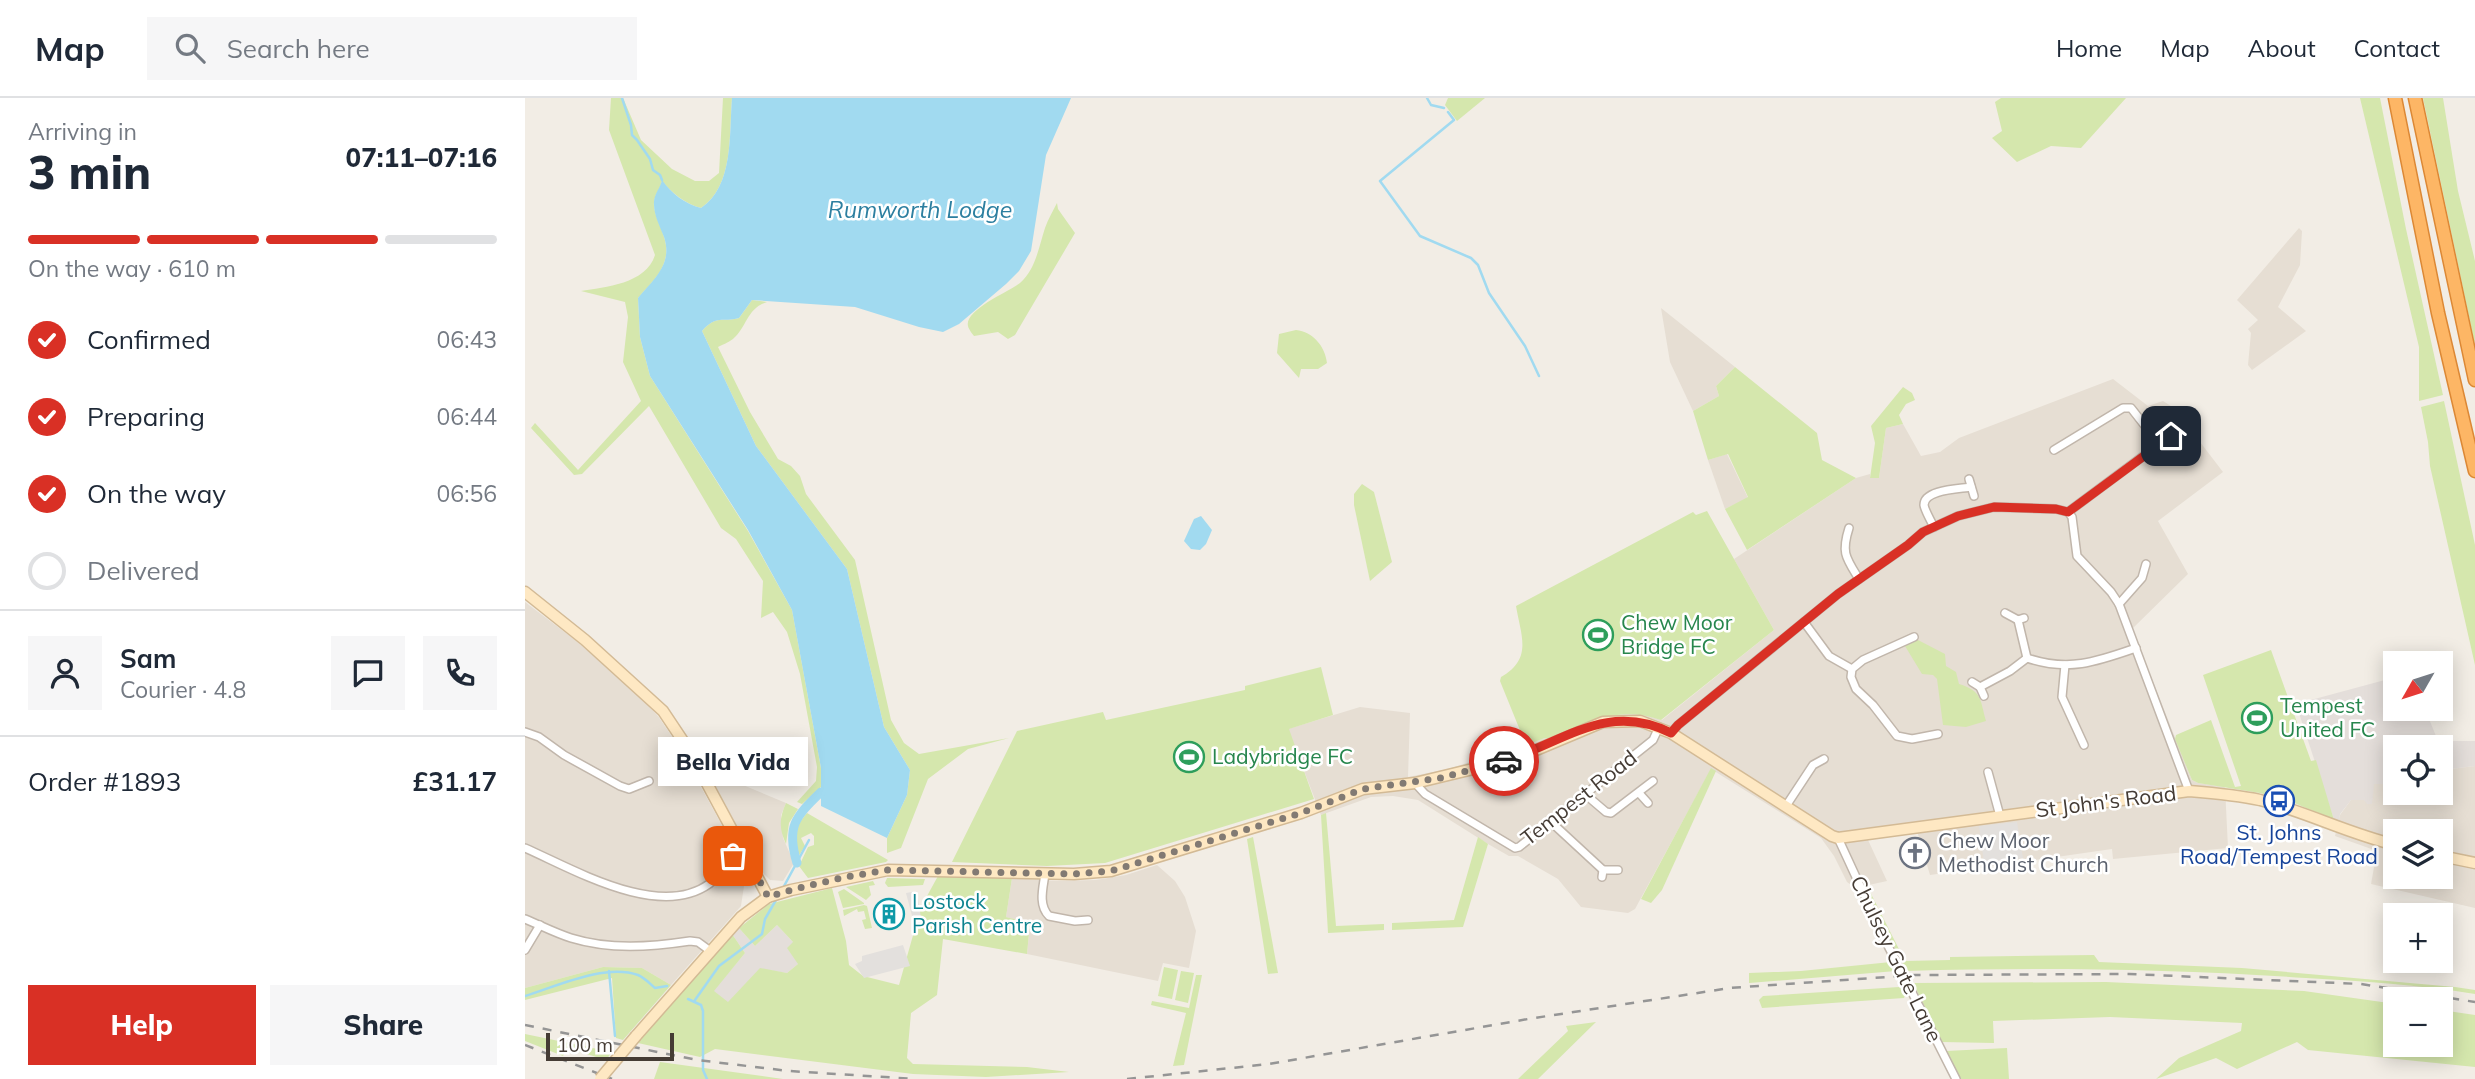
<!DOCTYPE html>
<meta charset="utf-8">
<style>
body{margin:0;font-family:Mulish,sans-serif;background:#f6f6f7;color:#1f2937;height:100vh;display:flex;flex-direction:column;font-size:26px;white-space:nowrap}
*{box-sizing:border-box;margin:0}
p{font-size:23px;color:#747a83}
.icon{flex:none;width:38px;height:38px;fill:none;stroke:currentColor;stroke-width:2;stroke-linecap:round;stroke-linejoin:round}
.map{position:relative;flex:1;overflow:hidden}
.side{display:flex;flex-direction:column;background:#fff;width:525px}
.side>*{flex:none}
.needle{width:46px;rotate:231deg}
.fabs{position:absolute;left:1858px;top:553px;display:grid;gap:14px}
.fabs a{display:grid;place-items:center;width:70px;height:70px;border-radius:0px;background:#fff;box-shadow:0 4px 18px #0003;font-size:35px}
.scale{position:absolute;left:21px;bottom:18px;width:128px;box-sizing:border-box;padding-left:7px;border:4px solid #453c35;border-top:0;font-size:19px;line-height:24px;white-space:nowrap;color:#453c35;-webkit-text-stroke:5px #fff;paint-order:stroke}
.pin{position:absolute;display:grid;place-items:center;width:60px;height:60px;color:#fff;margin:-30px;border-radius:14px;box-shadow:0 4px 10px #0006}
.courier{position:absolute;display:grid;place-items:center;width:70px;height:70px;margin:-35px;border:5px solid #d93025;border-radius:50%;background:#fff;color:#222;box-shadow:0 2px 9px #0007}
.bubble{position:absolute;height:49px;border-radius:0px;background:#fff;box-shadow:0 4px 18px #0003;font-size:23px;font-weight:800;line-height:49px;text-align:center}
.overview em{font-style:normal;font-weight:800}
.overview div{display:flex;flex-direction:column-reverse}
.overview{display:flex;align-items:center;justify-content:space-between;height:119px;padding:0 28px}
h1{font-size:46px;font-weight:800;line-height:52px}
.bar{display:grid;grid-template-columns:repeat(4,1fr);gap:10px 7px;align-content:center;height:84px;padding:0 28px}
.bar i{height:9px;border-radius:5px;background:#e0e1e3}
.bar .active{background:#d93025}
.bar p{grid-column:span 4}
.line{display:flex;align-items:center;gap:18px;padding:0 28px;border-top:2px solid #e0e1e3}
.line div{flex:1}
.round{display:grid;place-items:center;flex:none;width:74px;height:74px;border-radius:0px;background:#f6f6f7}
ol{padding:0 28px;list-style:none}
li{display:flex;align-items:center;gap:21px;height:77px}
li p{margin-inline-start:auto}
li .icon{padding:7px;border-radius:50%;background:#d93025;color:#fff;stroke-width:4}
li:last-child{color:#747a83}
li i{width:38px;height:38px;border:4px solid #e0e1e3;border-radius:50%}
.cta{display:flex;gap:14px;margin-top:auto;padding:14px 28px}
.cta a{flex:1;height:80px;border-radius:0px;background:#d93025;color:#fff;font-size:28px;font-weight:800;line-height:80px;text-align:center}
.cta a+a{background:#f6f6f7;color:#1f2937}
header{display:flex;align-items:center;gap:42px;box-sizing:border-box;height:98px;padding:0 35px;background:#fff;border-bottom:2px solid #e0e1e3}
header strong{font-size:33px}
nav{display:flex;gap:38px;margin-inline-start:auto;font-size:24px}
.search{width:490px;height:63px;background:#f6f6f7;display:flex;align-items:center;gap:18px;box-sizing:border-box;padding:0 24px;border-radius:0px;color:#747a83;font-size:26px}
main{display:flex;flex:1;min-height:0}
.map>svg:first-child{display:block}
</style>
<header>
<strong>Map</strong>
<div class="search"><svg class="icon" aria-label="search" viewBox="0 0 24 24"><circle cx="10" cy="10" r="6"/><path d="M15 15l6 6"/></svg>Search here</div>
<nav><a>Home</a><a>Map</a><a>About</a><a>Contact</a></nav>
</header>
<main>
<section class="side">
<div class="overview"><div><h1>3 min</h1><p>Arriving in</p></div><em>07:11–07:16</em></div>
<div class="bar"><i class="active"></i><i class="active"></i><i class="active"></i><i></i><p>On the way · 610 m</p></div>
<ol>
<li><svg class="icon" aria-label="check" viewBox="0 0 24 24"><path d="M5 12l5 5 9-10"/></svg>Confirmed<p>06:43</p></li>
<li><svg class="icon" aria-label="check" viewBox="0 0 24 24"><path d="M5 12l5 5 9-10"/></svg>Preparing<p>06:44</p></li>
<li><svg class="icon" aria-label="check" viewBox="0 0 24 24"><path d="M5 12l5 5 9-10"/></svg>On the way<p>06:56</p></li>
<li><i></i>Delivered</li>
</ol>
<div class="line" style="height:126px"><a class="round"><svg class="icon" aria-label="person" viewBox="0 0 24 24"><circle cx="12" cy="8" r="4"/><path d="M4 21q1-7 8-7t8 7"/></svg></a><div><b>Sam</b><p>Courier · 4.8</p></div><a class="round"><svg class="icon" aria-label="chat" viewBox="0 0 24 24"><path d="M4 5h16v11H9l-5 4z"/></svg></a><a class="round"><svg class="icon" aria-label="phone" viewBox="0 0 24 24"><path d="M5 4h4l2 5-3 2q2 4 5 5l2-3 5 2v4C11 20 4 13 5 4z"/></svg></a></div>
<div class="line" style="height:91px"><div>Order #1893</div><b>£31.17</b></div>
<div class="cta"><a>Help</a><a>Share</a></div>
</section>
<div class="map">
<svg width="1950" height="981" viewBox="0 0 1950 981">
<rect width="100%" height="100%" fill="#f2ede5"/>
<g fill="#e6ded3" fill-rule="evenodd">
<path d="M1774,130L1777,133L1775,167L1753,209L1781,233L1727,272L1723,267L1726,235L1723,231L1733,222L1712,202Z"/>
<path d="M1136,210L1210,269L1191,288L1194,298L1168,313L1145,264Z"/>
<path d="M1588,281L1623,308L1638,303L1649,310L1698,374L1633,423L1663,476L1607,531L1667,682L1673,685L1700,689L1703,750L1588,761L1587,751L1405,777L1392,733L1343,742L1362,783L1330,790L1322,784L1309,758L1296,740L1186,671L1110,811L1103,815L1056,809L1033,781L993,758H984L963,746L893,702L868,698L846,699L796,717L763,631L835,609L885,615L883,679L923,671L1020,640L1026,641L1074,620L1095,615L1117,616L1137,622L1249,532L1209,461L1331,380L1345,376V380H1354L1361,330L1378,326L1396,358L1415,354L1434,340Z"/>
<path d="M1202,356L1223,400L1200,411L1183,362Z"/>
<path d="M0,504L50,542L111,595L133,618L154,649L217,764L219,788L216,808L146,887L117,870L78,869L0,890Z"/>
<path d="M1870,643H1907L1908,649H1872Z"/>
<path d="M1950,668V810L1846,786L1852,753L1810,738L1815,717L1826,702H1839L1848,686H1871V695H1916V669L1925,671ZM1871,733H1916V779H1871Z"/>
<path d="M182,672L261,705L256,717L258,740L269,765L258,783L245,782L235,772Z"/>
<path d="M632,767L650,783L660,799L671,833L664,870L638,865L633,883L502,856L505,826L481,819L487,780L532,783L571,782L601,777Z"/>
</g>
<g fill="#e4deda">
<path d="M1871,579V611H1900L1913,643H1950V668L1925,671L1916,669V649H1908L1907,643H1870L1871,686H1849L1847,706H1842L1839,702H1826L1815,716L1814,723L1809,722L1771,606Z"/>
<path d="M252,827L268,844L273,866L262,875L235,871L203,905L188,893L220,855L207,836L214,830L230,848Z"/>
</g>
<g fill="#d5e7ad">
<path d="M86,0H98L116,42L147,71L170,83H184L194,75L198,0H207C204,36 209,88 176,110C160,106 147,95 137,83C135,92 128,98 129,108C130,118 136,129 139,139C148,166 129,182 113,200L115,239L125,278L223,433L267,512L296,670V689L277,706L272,704L291,683L292,669L275,576L262,534L248,514L236,520L238,483L211,441L196,430L124,308L57,376L49,377L6,330L10,325L53,372L116,303L98,264L103,219L100,204L56,193C80,189 121,186 130,157L84,32Z"/>
<path d="M923,0H960L932,23L920,7Z"/>
<path d="M1476,0H1601L1556,50L1526,48L1492,64L1467,40L1477,33L1470,4Z"/>
<path d="M1835,0H1855L1881,131L1918,297L1894,303V249Z"/>
<path d="M1898,0H1918L1933,93L1950,163V247Z"/>
<path d="M532,105L533,111L550,135L490,237L483,241L473,234L449,238C448,237 443,230 443,228C439,212 483,194 495,185C511,171 514,148 520,130C523,121 528,113 532,105Z"/>
<path d="M227,202L242,204C222,210 222,229 208,241C204,244 197,247 193,249L225,314L253,361L266,368L275,378L281,396L330,462L366,622L379,645L394,656L484,640L443,651L403,681L376,750L362,755V740L382,697L385,672L359,629L322,471L231,348L177,233C192,216 196,225 214,220Z"/>
<path d="M771,232C788,234 800,248 802,265L793,271H776L774,280L752,255L754,236Z"/>
<path d="M1210,269L1292,335L1297,362L1331,380L1222,452L1200,411L1223,399L1203,356L1183,362L1168,313L1194,298L1191,288Z"/>
<path d="M1378,289L1387,295L1390,302L1381,306L1374,317L1378,326L1361,330L1354,380H1345L1350,345L1346,328Z"/>
<path d="M1919,303L1950,447V567L1905,368L1903,344L1896,309Z"/>
<path d="M837,386L849,394L867,464L845,483L829,407V396Z"/>
<path d="M1182,413L1249,532L1136,622C1093,607 1065,624 1025,641L1020,640L1001,647L975,583L976,579C1008,561 996,538 991,508L1168,414L1171,417Z"/>
<path d="M1393,542L1420,556L1421,568L1431,574L1434,586C1457,593 1455,601 1461,623L1441,629L1418,627L1412,581L1408,577L1397,576L1380,548Z"/>
<path d="M1746,552L1786,663L1791,662L1809,722L1767,704L1735,695L1673,685L1667,682L1650,641L1651,637L1686,622L1710,689L1716,688L1678,577Z"/>
<path d="M796,569L808,617L764,631L789,701L580,765L522,768L427,764L492,633L578,614L581,622L720,592V588Z"/>
<path d="M1186,670L1191,673L1137,792L1126,805L1116,801Z"/>
<path d="M261,705L273,711L264,725L261,746C254,731 254,720 261,705Z"/>
<path d="M282,715L363,762L361,764L283,780L274,768L283,749L289,747V738L286,735L276,740L280,748L273,759C268,737 267,733 282,715Z"/>
<path d="M801,715L811,828L859,826V832L803,835L796,717Z"/>
<path d="M728,739L753,875L743,876L722,741Z"/>
<path d="M953,739L963,746L938,829L867,832V825L929,822Z"/>
<path d="M413,778L487,780L481,819L505,825L502,856L418,841L412,897L386,915L382,960L388,966L502,969L544,974L461,979L388,976L190,951L175,959L113,945L207,836L220,855L189,893L203,904L235,870L262,875L273,866L262,850L268,844L252,827L230,848L214,830L244,806L307,790L321,843L324,867L338,878L374,887L396,809Z"/>
<path d="M362,780H363L400,781L398,787L363,789L360,785Z"/>
<path d="M348,783L350,787L344,788L346,797L341,802L321,789Z"/>
<path d="M1341,786L1380,863L1425,862V859L1569,857L1574,864L1717,870L1930,889L1950,892V896C1894,887 1837,883 1781,880C1647,871 1515,869 1382,873L1337,788Z"/>
<path d="M319,791L339,805V806L318,810L313,794Z"/>
<path d="M339,807L342,808L347,830L340,831L337,822L341,821L339,813L333,814L332,811L319,818L318,812Z"/>
<path d="M1366,864L1371,873L1224,885V875L1276,873Z"/>
<path d="M78,869L117,870L146,887L98,942L91,940L87,880L0,902V890Z"/>
<path d="M639,869L653,872L647,901L633,898Z"/>
<path d="M656,873L669,875L663,905L650,902Z"/>
<path d="M671,877H677L659,967L648,968L661,915L626,907L627,903L664,910Z"/>
<path d="M1581,884L1779,893L1871,906V947H1916V912L1950,917V969L1783,952L1772,944L1712,971L1691,960L1631,981L1654,960L1716,933L1717,925L1585,919L1468,923L1469,945L1417,944L1388,885Z"/>
<path d="M1374,889L1381,895L1379,900L1237,910L1234,902L1238,898Z"/>
<path d="M1071,924L1013,981H993L1043,933L1041,928Z"/>
<path d="M0,936L87,954L81,962L42,950L38,958L0,943Z"/>
<path d="M1482,950L1484,981H1436L1421,953Z"/>
<path d="M135,964L258,981H129Z"/>
</g>
<g fill="#e3e0dd">
<path d="M1492,724L1498,760L1459,765L1454,728Z"/>
<path d="M392,793L397,827L390,829L381,795Z"/>
<path d="M378,847L385,868L339,880L330,866L337,863V858Z"/>
</g>
<g fill="#a1daf0">
<path d="M207,0H546L521,57L506,153L494,173L481,186L434,226L418,234L394,229L330,209L227,202L214,220C197,225 192,216 177,233L231,348L322,471L359,629L385,672L382,697L362,740L296,708V670L267,512L223,432L125,278L115,239L113,200C129,181 148,166 139,139C135,129 129,117 129,107C128,97 135,91 137,82C146,95 160,106 176,110C209,88 204,36 207,0Z"/>
<path d="M676,418L687,432L681,446L675,452L666,451L659,443L669,421Z"/>
</g>
<g fill="none" stroke-linecap="round" stroke-linejoin="round">
<g stroke="#a1daf0" stroke-width="2.5">
<path d="M97,0L106,27L107,37L112,42L125,61L128,72L135,77L137,82"/>
<path d="M902,0L906,7L919,10"/>
<path d="M923,14L929,22L855,83L895,138L946,160L953,167L964,195L1000,248L1014,278"/>
<path d="M258,790L284,742"/>
<path d="M84,873L90,938"/>
<path d="M0,898C32,888 81,865 113,877C120,880 124,885 130,890L142,888"/>
<path d="M163,901L176,907L178,913V972L182,981"/>
<path d="M170,902L194,868L237,836L240,821L251,802"/>
</g>
<path stroke="#a1daf0" stroke-width="9" d="M272,765C261,729 270,719 296,694"/>
<g stroke="#c1b6ab" stroke-width="10">
<g id="street">
<path d="M1529,352L1598,310H1606L1635,347"/>
<path d="M1444,381L1449,398"/>
<path d="M1543,414L1660,327"/>
<path d="M1409,429C1406,423 1400,413 1399,407C1399,391 1436,391 1446,389"/>
<path d="M1324,430C1316,455 1321,460 1334,481"/>
<path d="M1594,506L1617,480L1621,466"/>
<path d="M1480,515L1493,522L1499,520"/>
<path d="M1493,522L1502,560"/>
<path d="M1279,524L1304,558L1327,571"/>
<path d="M1389,539L1338,562L1327,571L1326,579L1331,591L1348,607L1372,638L1387,641L1413,636"/>
<path d="M1540,567L1537,599L1559,647"/>
<path d="M1447,584L1455,589L1459,598"/>
<path d="M1455,589L1485,573L1502,560C1543,574 1571,564 1611,550"/>
<path d="M0,634L14,639L39,657L95,688L104,691L124,683"/>
<path d="M1146,635L1153,627L1313,496L1383,447L1398,434L1433,418L1469,409L1531,411L1543,414L1547,419L1552,458L1586,494L1594,506L1664,693"/>
<path d="M1463,674L1475,718"/>
<path d="M890,685L900,696L990,750L994,749L1128,642L1134,629"/>
<path d="M1114,695L1123,705"/>
<path d="M1061,697L1081,714L1086,715L1128,683"/>
<path d="M1261,708L1288,667L1299,661"/>
<path d="M1026,724L1078,772"/>
<path d="M1313,740L1361,844"/>
<path d="M0,750C48,771 134,822 184,786C197,776 204,761 218,751"/>
<path d="M520,776C518,790 513,807 524,818L550,823L563,822"/>
<path d="M1077,779L1078,772H1093"/>
<path d="M0,821C15,827 30,835 46,840C85,852 125,849 165,843L173,844L184,852"/>
<path d="M0,852L15,827"/>
<path d="M1394,908L1431,981"/>
</g>
</g>
<g stroke="#d3ba95" stroke-width="13">
<g id="secondary">
<path d="M0,494L60,542L138,613L164,652L243,799"/>
<path d="M1916,758L1950,765"/>
<path d="M111,938L216,819L243,799L266,792L363,772L549,776L586,773L776,715L838,691L890,685L969,666L1004,655L1078,624L1115,623L1146,635L1307,738L1313,740L1664,693C1688,695 1712,697 1735,702C1782,714 1824,736 1871,747"/>
</g>
</g>
<g stroke="#dc8835" stroke-width="15">
<g id="highway">
<path d="M1870,0L1913,215L1950,373"/>
<path d="M1890,0L1950,282"/>
</g>
</g>
<use href="#street" stroke="#fff" stroke-width="7"/>
<use href="#secondary" stroke="#fee8c3" stroke-width="10"/>
<use href="#highway" stroke="#fdb665" stroke-width="12"/>
<g stroke="#959595" stroke-width="2.5" stroke-dasharray="9 9" stroke-linecap="butt">
<path d="M0,927L172,962L264,973L391,981"/>
<path d="M0,947L87,981"/>
<path d="M602,981L744,966L1003,921L1205,890L1390,877L1604,876L1836,886L1950,904"/>
</g>
<g stroke="#c1b6ab" stroke-width="10" stroke-linecap="butt">
<path id="street-bridge" d="M1361,844L1394,908"/>
</g>
<g stroke="#d3ba95" stroke-width="13" stroke-linecap="butt">
<path id="secondary-bridge" d="M75,981L111,938"/>
</g>
<use href="#street-bridge" stroke="#fff" stroke-width="7"/>
<use href="#secondary-bridge" stroke="#fee8c3" stroke-width="10"/>
</g>
<g fill="none" stroke-linecap="round" stroke-linejoin="round">
<path stroke="#827a73" stroke-width="7" stroke-dasharray="0 12.6" d="M208,758L218,751L243,799L266,792L320,779L363,772L549,776L586,773L776,715L838,691L916,680L979,663"/>
<path stroke="#d93025" stroke-width="9" d="M979,663C1039,644 1083,603 1146,635L1153,627L1313,496L1383,447L1398,434L1433,418L1469,409L1531,411L1543,414L1646,338"/>
</g>
<defs>
<g id="stadium-ring" transform="scale(1.575)"><circle r="9.5" fill="#fff" stroke="#2e9e5b" stroke-width="1.5"/><path d="M0-5a6.5 5 0 1 0 0 10a6.5 5 0 1 0 0-10ZM-3.5-1.8h7v3.6h-7Z" fill="#2e9e5b"/></g>
<g id="bus-ring" transform="scale(1.575)"><circle r="9.5" fill="#fff" stroke="#1a4fb4" stroke-width="1.5"/><path d="M-5-6H5V4H4V6H2V4H-2V6H-4V4H-5ZM-3.5-4V0h7V-4ZM-3.5 1.2v1.5H-2V1.2ZM2 1.2v1.5H3.5V1.2Z" fill="#1a4fb4"/></g>
<g id="church-ring" transform="scale(1.575)"><circle r="9.5" fill="#fff" stroke="#6b7280" stroke-width="1.5"/><path d="M-1.2-6h2.4v3.5h3.3v2.4h-3.3V6h-2.4V-.1h-3.3v-2.4h3.3Z" fill="#6b7280"/></g>
<g id="building-ring" transform="scale(1.575)"><circle r="9.5" fill="#fff" stroke="#0f9aa8" stroke-width="1.5"/><path d="M-4-6H4V6H1V3H-1V6H-4ZM-2.5-4.3h1.7v1.8h-1.7ZM.8-4.3h1.7v1.8H.8ZM-2.5-1h1.7V.8h-1.7ZM.8-1h1.7V.8H.8Z" fill="#0f9aa8"/></g>
</defs>
<g fill-rule="evenodd">
<use href="#stadium-ring" x="1073" y="537"/>
<use href="#stadium-ring" x="1732" y="620"/>
<use href="#stadium-ring" x="664" y="659"/>
<use href="#bus-ring" x="1754" y="703"/>
<use href="#church-ring" x="1390" y="755"/>
<use href="#building-ring" x="364" y="816"/>
</g>
<g text-anchor="middle" stroke-width="5" stroke-linejoin="round" paint-order="stroke">
<g font-size="21" fill="#27864d" stroke="#fff" text-anchor="start">
<text x="1096" y="532">Chew Moor<tspan x="1096" dy="24">Bridge FC</tspan></text>
<text x="1755" y="615">Tempest<tspan x="1755" dy="24">United FC</tspan></text>
<text x="687" y="666">Ladybridge FC</text>
</g>
<g font-size="21" fill="#453c35" stroke="#fff">
<text transform="translate(1054 700) rotate(-38)" y="7">Tempest Road</text>
<text transform="translate(1581 704) rotate(-7)" y="7">St John's Road</text>
<text transform="translate(1371 861) rotate(64)" y="7">Chulsey Gate Lane</text>
</g>
<g font-size="21" fill="#164399" stroke="#fff">
<text x="1754" y="742">St. Johns<tspan x="1754" dy="24">Road/Tempest Road</tspan></text>
</g>
<g font-size="21" fill="#5b616d" stroke="#fff" text-anchor="start">
<text x="1413" y="750">Chew Moor<tspan x="1413" dy="24">Methodist Church</tspan></text>
</g>
<g font-size="21" fill="#0d838f" stroke="#fff" text-anchor="start">
<text x="387" y="811">Lostock<tspan x="387" dy="24">Parish Centre</tspan></text>
</g>
<g font-size="23" font-style="italic" fill="#2c7fa0" stroke="#fff">
<text x="395" y="120">Rumworth Lodge</text>
</g>
</g>
</svg>
<div class="fabs">
<a><svg class="needle" viewBox="-14 -14 28 28"><path d="M0-13l5 13h-10z" fill="#e53935"/><path d="M0 13l5-13h-10z" fill="#747a83"/></svg></a>
<a><svg class="icon" aria-label="locate" viewBox="0 0 24 24"><circle cx="12" cy="12" r="6"/><path d="M12 2v4M12 18v4M2 12h4M18 12h4"/></svg></a>
<a><svg class="icon" aria-label="layers" viewBox="0 0 24 24"><path d="M12 4l9 5-9 5-9-5zM3 14l9 5 9-5"/></svg></a>
<a>+</a>
<a>−</a>
</div>
<div class="scale">100 m</div>
<div class="pin" style="left:208px;top:758px;background:#ea580c"><svg class="icon" aria-label="bag" viewBox="0 0 24 24"><path d="M5 8h14l-1 12H6zM9 8a3 3 0 0 1 6 0"/></svg></div>
<div class="pin" style="left:1646px;top:338px;background:#1f2937"><svg class="icon" aria-label="home" viewBox="0 0 24 24"><path d="M3 11l9-7 9 7M6 9v11h12V9"/></svg></div>
<div class="courier" style="left:979px;top:663px"><svg class="icon" aria-label="car" viewBox="0 0 24 24"><path d="M5 17H2v-5l4-1 3-4h7l3 4 3 1v5h-3M9 17h6M6 11h13"/><circle cx="7" cy="17" r="2"/><circle cx="17" cy="17" r="2"/></svg></div>
<div class="bubble" style="left:133px;top:639px;width:150px">Bella Vida</div>
</div>
</main>
